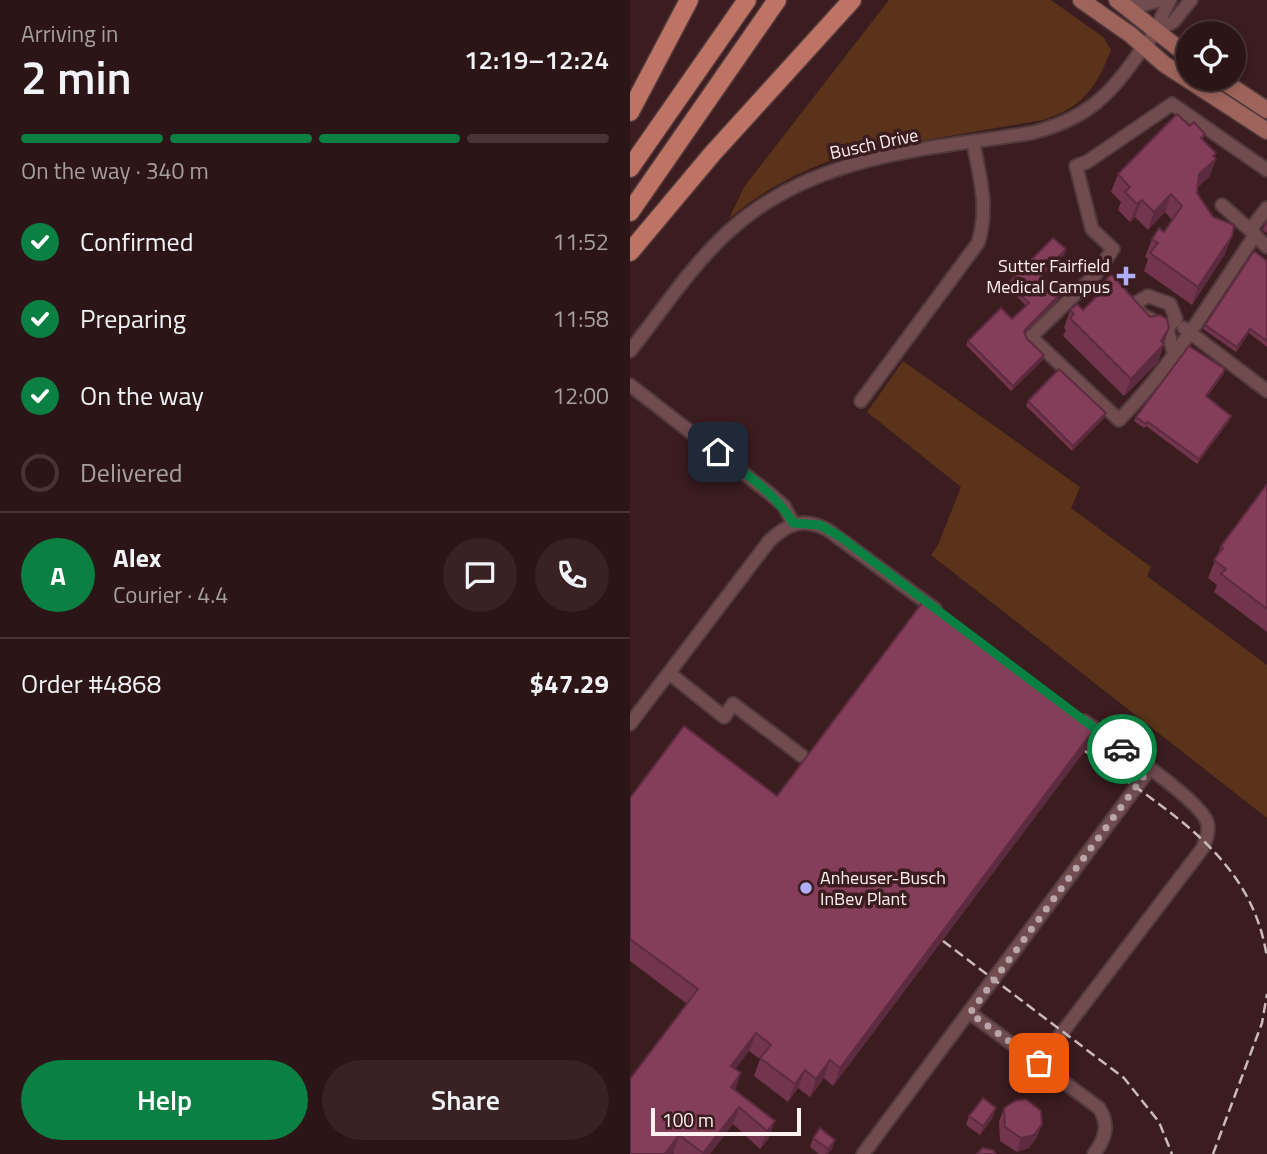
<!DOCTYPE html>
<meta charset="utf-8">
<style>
body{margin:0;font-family:"Titillium Web",sans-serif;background:#382224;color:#f1f3f6;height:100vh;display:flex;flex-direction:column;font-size:26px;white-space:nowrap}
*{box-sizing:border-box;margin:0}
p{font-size:23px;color:#a69fa1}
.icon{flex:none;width:38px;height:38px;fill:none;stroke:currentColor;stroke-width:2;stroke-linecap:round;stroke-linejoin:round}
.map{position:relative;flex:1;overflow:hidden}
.details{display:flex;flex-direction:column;background:#2c1517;width:630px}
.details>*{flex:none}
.buttons{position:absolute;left:546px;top:21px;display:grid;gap:14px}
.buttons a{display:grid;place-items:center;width:70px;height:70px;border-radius:50%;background:#2c1517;box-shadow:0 4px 10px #0003,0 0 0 2px #483436;font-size:35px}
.scale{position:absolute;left:21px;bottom:18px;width:150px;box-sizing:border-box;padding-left:7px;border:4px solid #fef0f1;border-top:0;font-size:19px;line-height:24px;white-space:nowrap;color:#fef0f1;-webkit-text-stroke:5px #3b1c1f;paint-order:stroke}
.pin{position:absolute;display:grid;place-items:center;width:60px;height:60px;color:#fff;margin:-30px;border-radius:14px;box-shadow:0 4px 10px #0006}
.courier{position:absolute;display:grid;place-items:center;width:70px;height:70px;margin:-35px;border:5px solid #0b8043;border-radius:50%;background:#fff;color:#222;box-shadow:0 2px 9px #0007}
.headline em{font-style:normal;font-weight:600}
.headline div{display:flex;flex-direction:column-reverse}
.headline{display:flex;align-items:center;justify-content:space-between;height:119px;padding:0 21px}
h1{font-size:46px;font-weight:600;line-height:52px}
.bar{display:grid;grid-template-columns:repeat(4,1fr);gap:10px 7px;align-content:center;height:84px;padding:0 21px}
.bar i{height:9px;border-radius:5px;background:#483436}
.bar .active{background:#0b8043}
.bar p{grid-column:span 4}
.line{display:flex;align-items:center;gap:18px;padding:0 21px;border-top:2px solid #483436}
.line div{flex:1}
.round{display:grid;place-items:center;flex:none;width:74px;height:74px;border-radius:37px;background:#382224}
ol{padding:0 21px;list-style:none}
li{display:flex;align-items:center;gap:21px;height:77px}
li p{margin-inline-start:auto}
li .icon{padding:7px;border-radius:50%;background:#0b8043;color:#fff;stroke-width:4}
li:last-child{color:#a69fa1}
li i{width:38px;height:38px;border:4px solid #483436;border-radius:50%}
.action{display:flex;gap:14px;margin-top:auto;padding:14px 21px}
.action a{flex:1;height:80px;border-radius:42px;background:#0b8043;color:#fff;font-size:28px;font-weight:600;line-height:80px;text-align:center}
.action a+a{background:#382224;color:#f1f3f6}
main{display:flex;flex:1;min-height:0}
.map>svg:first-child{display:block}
</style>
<main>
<section class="details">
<div class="headline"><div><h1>2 min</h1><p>Arriving in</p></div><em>12:19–12:24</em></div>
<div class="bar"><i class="active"></i><i class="active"></i><i class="active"></i><i></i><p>On the way · 340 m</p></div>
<ol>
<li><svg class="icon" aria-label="check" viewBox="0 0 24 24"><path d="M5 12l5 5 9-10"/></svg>Confirmed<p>11:52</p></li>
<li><svg class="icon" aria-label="check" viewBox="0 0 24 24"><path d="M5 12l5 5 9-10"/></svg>Preparing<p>11:58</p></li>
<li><svg class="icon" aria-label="check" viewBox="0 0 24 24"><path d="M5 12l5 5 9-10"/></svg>On the way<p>12:00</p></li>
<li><i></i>Delivered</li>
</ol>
<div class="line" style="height:126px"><b class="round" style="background:#0b8043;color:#fff">A</b><div><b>Alex</b><p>Courier · 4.4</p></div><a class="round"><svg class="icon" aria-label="chat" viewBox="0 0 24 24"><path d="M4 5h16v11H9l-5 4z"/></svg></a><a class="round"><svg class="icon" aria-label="phone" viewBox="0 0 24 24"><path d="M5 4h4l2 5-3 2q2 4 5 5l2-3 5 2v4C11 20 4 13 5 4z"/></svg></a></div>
<div class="line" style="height:91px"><div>Order #4868</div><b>$47.29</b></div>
<div class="action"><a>Help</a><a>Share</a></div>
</section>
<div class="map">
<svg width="637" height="1154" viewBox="0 0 637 1154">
<rect width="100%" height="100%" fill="#3b1c1f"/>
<g fill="#5a331a">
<path d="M259,0H421L473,37L481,50C466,88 453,107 413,120L226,152C176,168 139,185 99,219L114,187Z"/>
<path d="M273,361L450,487L441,508L521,567L517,576L637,665V818L301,555L308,545L331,487L237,412Z"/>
</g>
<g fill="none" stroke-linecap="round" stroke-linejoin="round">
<g stroke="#52393c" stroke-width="16">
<g id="minor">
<path d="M497,0L513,5L530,0"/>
<path d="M526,31L543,22L561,0"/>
<path d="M592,205L620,230"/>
<path d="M637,208L620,230L637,247"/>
<path d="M625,235C583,298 543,365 489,420L401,337L466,274L483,249L462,229L446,166L457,162L542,104L637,170"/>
<path d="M537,328L546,319L540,304L518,296L504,304L511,314L537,328L544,354"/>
<path d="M554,328L637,391"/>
<path d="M0,351C31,312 61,266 98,232C183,154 293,150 401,133C453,120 477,99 507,56C513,47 522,39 526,29C531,19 534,10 540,0"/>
<path d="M0,385L139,493L154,506L163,523"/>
<path d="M231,401L348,243C359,208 350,177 343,142"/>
<path d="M39,673L94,717L103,704L172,756"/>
<path d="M0,724L140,540C159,523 174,517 198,530L305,609"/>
<path d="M340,1013L469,1108C480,1125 475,1139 464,1154"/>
<path d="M409,1063L572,849C576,841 580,831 577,822C570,799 477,738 454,721"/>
<path d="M233,1154L519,770"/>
</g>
</g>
<g stroke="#52393c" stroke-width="19">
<g id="major">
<path d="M451,0L501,35L534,64L637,131"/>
<path d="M487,0L558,56"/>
<path d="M590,79L637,110"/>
</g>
</g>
<g stroke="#52393c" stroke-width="21">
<g id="highway">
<path d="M0,112L59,0"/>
<path d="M0,168L117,0"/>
<path d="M0,212L147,0"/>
<path d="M0,252L83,153L222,0"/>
</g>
</g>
<use href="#minor" stroke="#704c4f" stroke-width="12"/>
<use href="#major" stroke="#9e645c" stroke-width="16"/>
<use href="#highway" stroke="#bd7464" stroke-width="18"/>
<g stroke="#ccbabb" stroke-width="2.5" stroke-dasharray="10 5" stroke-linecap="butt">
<path d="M455,751C533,809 622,854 637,958"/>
<path d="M313,941L494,1078L529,1122L542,1154"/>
<path d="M583,1154L632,1023L637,994"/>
</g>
</g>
<g fill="#72354d">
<path d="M560,126L575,134L573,140L586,153L584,158L586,159L579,177L567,188V193L595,254L562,305L514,271L518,259L515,257L522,239L534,232L542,220L535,212L518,230L505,217L500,222L488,210L491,202L481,192L488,174Z"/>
<path d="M637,221V233L632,230Z"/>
<path d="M435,254L412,276L428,299L395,333L397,339L413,360L381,391L336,345L338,341L382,319L396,306L377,286L379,282Z"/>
<path d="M637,261V347L619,333L606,352L573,329L575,325Z"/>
<path d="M475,281L520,317L539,328L528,362L494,396L433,336L436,330L434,328L440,310H453L470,293Z"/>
<path d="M594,373L577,397L600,420L567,464L516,426L514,428L504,421L506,417Z"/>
<path d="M398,401L476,413L474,418L442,451L396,406Z"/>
<path d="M637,484V632L584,592L587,585L578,578L591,546Z"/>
<path d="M466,727L459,745L203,1086L194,1078L180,1097L168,1088L158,1102L124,1076L130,1059L119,1051L105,1069V1090L145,1121L138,1139L130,1149L103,1124L80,1154H44L43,1153L57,1004L0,961V798L147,796Z"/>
<path d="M374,1108L412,1124L407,1137L399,1148L387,1152L370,1141L369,1122Z"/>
<path d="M339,1116L363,1117L350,1135L336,1125Z"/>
<path d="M183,1138L205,1140L202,1149L198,1154H189L180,1147Z"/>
</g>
<g fill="#5d2b3f">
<path d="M586,153L583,162L586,159L579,177L562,192L569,174Z"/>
<path d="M541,194L535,212L518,230L524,212Z"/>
<path d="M512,200L505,217L500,222L507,204Z"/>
<path d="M602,236L595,254L562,305L568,287Z"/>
<path d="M436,249L435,254L409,279L411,275Z"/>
<path d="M430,294L428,299L392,335L394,331Z"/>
<path d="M539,328L528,362L494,396L501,379Z"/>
<path d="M620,329L619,333L606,352L607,347Z"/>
<path d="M414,355L413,360L381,391L383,386Z"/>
<path d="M595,369L594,373L574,401L576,396Z"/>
<path d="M476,413L474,418L442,451L443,446Z"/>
<path d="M601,416L600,420L567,464L569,459Z"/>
<path d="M466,727L459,745L203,1086L210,1068Z"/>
<path d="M126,1033L119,1051L94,1084L101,1066Z"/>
<path d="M200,1060L194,1078L180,1097L186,1079Z"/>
<path d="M175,1070L168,1088L158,1102L165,1084Z"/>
<path d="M111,1073L105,1091L101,1087Z"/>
<path d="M109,1107L103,1124L80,1154H73Z"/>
<path d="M366,1108L363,1117L350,1135L353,1126Z"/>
<path d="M145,1121L138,1139L130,1149L137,1131Z"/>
<path d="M412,1124L407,1137L399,1148L387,1152L391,1138Z"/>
<path d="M49,1135L43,1153L42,1154H35Z"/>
<path d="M205,1140L202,1149L198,1154H196L198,1149Z"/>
</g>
<g fill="#853e5a" stroke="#5d2b3f" stroke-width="2">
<path d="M547,114L560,126L564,122L575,134L571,138L586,153L583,156L586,159L569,174L567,193L583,217L604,225L602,236L568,287L520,253L528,243L522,239L529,228L534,232L552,206L541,194L524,212L512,200L507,204L495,192L500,187L488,174Z"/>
<path d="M423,238L436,249L411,275L430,294L394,331L397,339L414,355L383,386L338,341L371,308L382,319L399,303L379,282Z"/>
<path d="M624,251L637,261V341L620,329L607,347L575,325Z"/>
<path d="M481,274L520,317L530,315L537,319L539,328L531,341L534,344L501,379L440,318L444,314L440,310L447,304L453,310L478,285L475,281Z"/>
<path d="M559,346L595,369L576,396L601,416L569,459L518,422L516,424L506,417Z"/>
<path d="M429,369L476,413L443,446L398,401Z"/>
<path d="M637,484V609L591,574L596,569L584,560L593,548L591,546Z"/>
<path d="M295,599L466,727L210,1068L200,1060L186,1079L175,1070L165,1084L130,1058L141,1045L126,1033L101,1066L111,1073L101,1087L145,1121L137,1131L109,1107L73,1153L49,1135L35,1154H0V1079L68,989L0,939V798L54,726L147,796Z"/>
<path d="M353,1098L366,1108L353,1126L339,1116Z"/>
<path d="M396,1099L411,1111L412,1124L404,1135L391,1138L375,1127L374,1108L385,1101Z"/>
<path d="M190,1128L205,1140L198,1149L183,1138Z"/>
<path d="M352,1148L363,1150L366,1154H347Z"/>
</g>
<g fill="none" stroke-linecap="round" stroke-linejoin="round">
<path stroke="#baa6a8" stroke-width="7" stroke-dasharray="0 12.6" d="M409,1063L340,1013L519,769L492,749"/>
<path stroke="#0b8043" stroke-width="9" d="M88,452C115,474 146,493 163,523L190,525L209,536L492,749"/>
</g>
<g fill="#afaefa" stroke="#3b1c1f" stroke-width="2.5">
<path d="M492.5 265.5h7v7h7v7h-7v7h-7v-7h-7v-7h7z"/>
<circle cx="176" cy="888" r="7"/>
</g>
<g text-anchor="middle" stroke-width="7" stroke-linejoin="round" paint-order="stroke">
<g font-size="18" fill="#fef0f1" stroke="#3b1c1f">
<text transform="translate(244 144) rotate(-12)" y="6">Busch Drive</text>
</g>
<g font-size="18" fill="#fef0f1" stroke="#3b1c1f" text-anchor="end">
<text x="480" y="272">Sutter Fairfield<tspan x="480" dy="21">Medical Campus</tspan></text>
<text x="190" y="884" text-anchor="start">Anheuser-Busch<tspan x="190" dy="21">InBev Plant</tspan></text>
</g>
</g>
</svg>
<div class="buttons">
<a><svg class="icon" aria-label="locate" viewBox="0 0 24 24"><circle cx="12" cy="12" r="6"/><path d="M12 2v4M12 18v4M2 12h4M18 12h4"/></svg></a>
</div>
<div class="scale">100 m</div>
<div class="pin" style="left:409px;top:1063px;background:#ea580c"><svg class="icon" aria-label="bag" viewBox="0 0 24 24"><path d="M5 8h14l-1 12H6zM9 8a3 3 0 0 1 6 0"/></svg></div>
<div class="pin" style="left:88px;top:452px;background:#1f2937"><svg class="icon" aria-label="home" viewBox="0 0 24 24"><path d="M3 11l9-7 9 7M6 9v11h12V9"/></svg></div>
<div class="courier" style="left:492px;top:749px"><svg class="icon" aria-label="car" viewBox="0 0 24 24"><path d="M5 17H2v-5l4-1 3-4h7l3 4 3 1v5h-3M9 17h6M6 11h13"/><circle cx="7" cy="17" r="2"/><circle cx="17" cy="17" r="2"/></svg></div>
</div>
</main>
